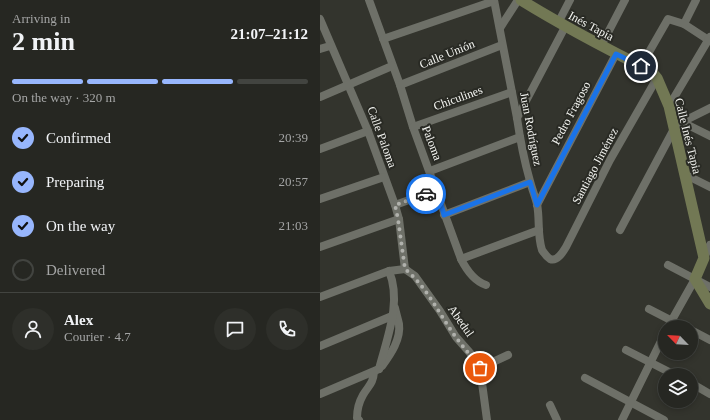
<!DOCTYPE html>
<meta charset="utf-8">
<style>
body{margin:0;font-family:Georgia,serif;background:#2e2f2a;color:#f1f3f6;height:100vh;display:flex;flex-direction:column;font-size:15px;white-space:nowrap}
*{box-sizing:border-box;margin:0}
p{font-size:13px;color:#a4a5a5}
.icon{flex:none;width:22px;height:22px;fill:none;stroke:currentColor;stroke-width:2;stroke-linecap:round;stroke-linejoin:round}
.map{position:relative;flex:1;overflow:hidden}
.details{display:flex;flex-direction:column;background:#262722;width:320px}
.details>*{flex:none}
.needle{width:26px;rotate:295deg}
.controls{position:absolute;left:338px;top:320px;display:grid;gap:8px}
.controls a{display:grid;place-items:center;width:40px;height:40px;border-radius:50%;background:#262722;box-shadow:0 2px 6px #0003,0 0 0 1px #424440;font-size:20px}
.pin{position:absolute;display:grid;place-items:center;width:34px;height:34px;color:#fff;margin:-17px;border:2px solid #fff;border-radius:50%;box-shadow:0 1px 4px #0007}
.courier{position:absolute;display:grid;place-items:center;width:40px;height:40px;margin:-20px;border:3px solid #1a73e8;border-radius:50%;background:#fff;color:#222;box-shadow:0 1px 5px #0007}
.head em{font-style:normal;font-weight:600}
.head div{display:flex;flex-direction:column-reverse}
.head{display:flex;align-items:center;justify-content:space-between;height:68px;padding:0 12px}
h1{font-size:26px;font-weight:600;line-height:30px}
.bar{display:grid;grid-template-columns:repeat(4,1fr);gap:6px 4px;align-content:center;height:48px;padding:0 12px}
.bar i{height:5px;border-radius:3px;background:#424440}
.bar .on{background:#97b6fd}
.bar p{grid-column:span 4}
.line{display:flex;align-items:center;gap:10px;padding:0 12px;border-top:1px solid #424440}
.line div{flex:1}
.round{display:grid;place-items:center;flex:none;width:42px;height:42px;border-radius:21px;background:#2e2f2a}
ol{padding:0 12px;list-style:none}
li{display:flex;align-items:center;gap:12px;height:44px}
li p{margin-inline-start:auto}
li .icon{padding:4px;border-radius:50%;background:#97b6fd;color:#111;stroke-width:4}
li:last-child{color:#a4a5a5}
li i{width:22px;height:22px;border:2px solid #424440;border-radius:50%}
main{display:flex;flex:1;min-height:0}
.map>svg:first-child{display:block}
</style>
<main>
<section class="details">
<div class="head"><div><h1>2 min</h1><p>Arriving in</p></div><em>21:07–21:12</em></div>
<div class="bar"><i class="on"></i><i class="on"></i><i class="on"></i><i></i><p>On the way · 320 m</p></div>
<ol>
<li><svg class="icon" aria-label="check" viewBox="0 0 24 24"><path d="M5 12l5 5 9-10"/></svg>Confirmed<p>20:39</p></li>
<li><svg class="icon" aria-label="check" viewBox="0 0 24 24"><path d="M5 12l5 5 9-10"/></svg>Preparing<p>20:57</p></li>
<li><svg class="icon" aria-label="check" viewBox="0 0 24 24"><path d="M5 12l5 5 9-10"/></svg>On the way<p>21:03</p></li>
<li><i></i>Delivered</li>
</ol>
<div class="line" style="height:72px"><a class="round"><svg class="icon" aria-label="person" viewBox="0 0 24 24"><circle cx="12" cy="8" r="4"/><path d="M4 21q1-7 8-7t8 7"/></svg></a><div><b>Alex</b><p>Courier · 4.7</p></div><a class="round"><svg class="icon" aria-label="chat" viewBox="0 0 24 24"><path d="M4 5h16v11H9l-5 4z"/></svg></a><a class="round"><svg class="icon" aria-label="phone" viewBox="0 0 24 24"><path d="M5 4h4l2 5-3 2q2 4 5 5l2-3 5 2v4C11 20 4 13 5 4z"/></svg></a></div>
</section>
<div class="map">
<svg width="390" height="420" viewBox="0 0 390 420">
<rect width="100%" height="100%" fill="#33342d"/>
<g fill="none" stroke-linecap="round" stroke-linejoin="round">
<g stroke="#6e7068" stroke-width="8">
<path d="M49,0L80,85L93,127L141,259C147,271 154,281 166,285"/>
<path d="M174,0L197,118C200,139 204,160 210,181C212,189 215,196 217,204C220,219 217,235 222,250C224,253 227,257 230,259C237,262 243,252 246,247L290,160L337,78"/>
<path d="M0,19L48,131L75,205L79,219L85,269"/>
<path d="M238,23L250,0"/>
<path d="M364,24L376,0"/>
<path d="M180,28L198,0"/>
<path d="M63,39L174,1"/>
<path d="M281,46L305,0"/>
<path d="M0,49L10,46"/>
<path d="M321,66L348,19L364,24L390,41"/>
<path d="M80,85L182,45"/>
<path d="M0,97L72,66"/>
<path d="M349,106L390,37"/>
<path d="M197,118L245,27"/>
<path d="M362,122L390,136"/>
<path d="M93,127L192,92"/>
<path d="M0,149L48,131"/>
<path d="M110,171L200,137"/>
<path d="M364,174L390,187"/>
<path d="M0,199L64,177"/>
<path d="M75,205L117,190"/>
<path d="M217,205L296,54"/>
<path d="M124,215L210,182"/>
<path d="M300,230L354,129L362,122L390,108"/>
<path d="M0,247L79,219"/>
<path d="M384,258L390,245"/>
<path d="M141,259L219,230"/>
<path d="M348,265L390,287"/>
<path d="M85,269L95,276L120,311L136,337L151,354L160,368L167,420"/>
<path d="M0,297L69,271L85,269"/>
<path d="M329,309L364,327"/>
<path d="M348,327L375,279"/>
<path d="M371,330L390,340"/>
<path d="M0,346L72,316"/>
<path d="M306,350L355,375"/>
<path d="M62,366C71,354 81,339 79,324C78,319 76,313 75,308"/>
<path d="M160,368L188,355"/>
<path d="M59,369C67,338 82,302 69,271"/>
<path d="M265,378L344,420"/>
<path d="M371,383L390,394"/>
<path d="M0,394L59,369"/>
<path d="M230,405L237,420"/>
<path d="M39,420L37,418C37,410 39,402 43,395C49,385 53,384 54,372"/>
<path d="M302,420L345,333"/>
</g>
<path stroke="#727854" stroke-width="11" d="M201,0C243,26 287,49 331,71L337,78L349,106L384,258L375,279L390,304"/>
</g>
<g fill="none" stroke-linecap="round" stroke-linejoin="round">
<path stroke="#b0b1ac" stroke-width="4" stroke-dasharray="0 7.2" d="M106,194L75,205L78,219L85,269C107,287 119,314 135,336C143,347 152,357 160,368"/>
<path stroke="#1a73e8" stroke-width="5" d="M106,194L117,190L124,215L210,182L217,205L296,54L321,66"/>
</g>
<g text-anchor="middle" stroke-width="4" stroke-linejoin="round" paint-order="stroke">
<g font-size="12" fill="#f4f5f1" stroke="#292a24">
<text transform="translate(271 26) rotate(28)" y="4">Inés Tapia</text>
<text transform="translate(127 54) rotate(-22)" y="4">Calle Unión</text>
<text transform="translate(138 98) rotate(-20)" y="4">Chiculines</text>
<text transform="translate(251 113) rotate(-62)" y="4">Pedro Fragoso</text>
<text transform="translate(211 129) rotate(79)" y="4">Juan Rodríguez</text>
<text transform="translate(368 136) rotate(76)" y="4">Calle Inés Tapia</text>
<text transform="translate(62 137) rotate(70)" y="4">Calle Paloma</text>
<text transform="translate(112 143) rotate(69)" y="4">Paloma</text>
<text transform="translate(275 166) rotate(-62)" y="4">Santiago Jiménez</text>
<text transform="translate(141 321) rotate(55)" y="4">Abedul</text>
</g>
</g>
</svg>
<div class="controls">
<a><svg class="needle" viewBox="-14 -14 28 28"><path d="M0-13l5 13h-10z" fill="#e53935"/><path d="M0 13l5-13h-10z" fill="#a4a5a5"/></svg></a>
<a><svg class="icon" aria-label="layers" viewBox="0 0 24 24"><path d="M12 4l9 5-9 5-9-5zM3 14l9 5 9-5"/></svg></a>
</div>
<div class="pin" style="left:160px;top:368px;background:#ea580c"><svg class="icon" aria-label="bag" viewBox="0 0 24 24"><path d="M5 8h14l-1 12H6zM9 8a3 3 0 0 1 6 0"/></svg></div>
<div class="pin" style="left:321px;top:66px;background:#1f2937"><svg class="icon" aria-label="home" viewBox="0 0 24 24"><path d="M3 11l9-7 9 7M6 9v11h12V9"/></svg></div>
<div class="courier" style="left:106px;top:194px"><svg class="icon" aria-label="car" viewBox="0 0 24 24"><path d="M5 17H2v-5l4-1 3-4h7l3 4 3 1v5h-3M9 17h6M6 11h13"/><circle cx="7" cy="17" r="2"/><circle cx="17" cy="17" r="2"/></svg></div>
</div>
</main>
